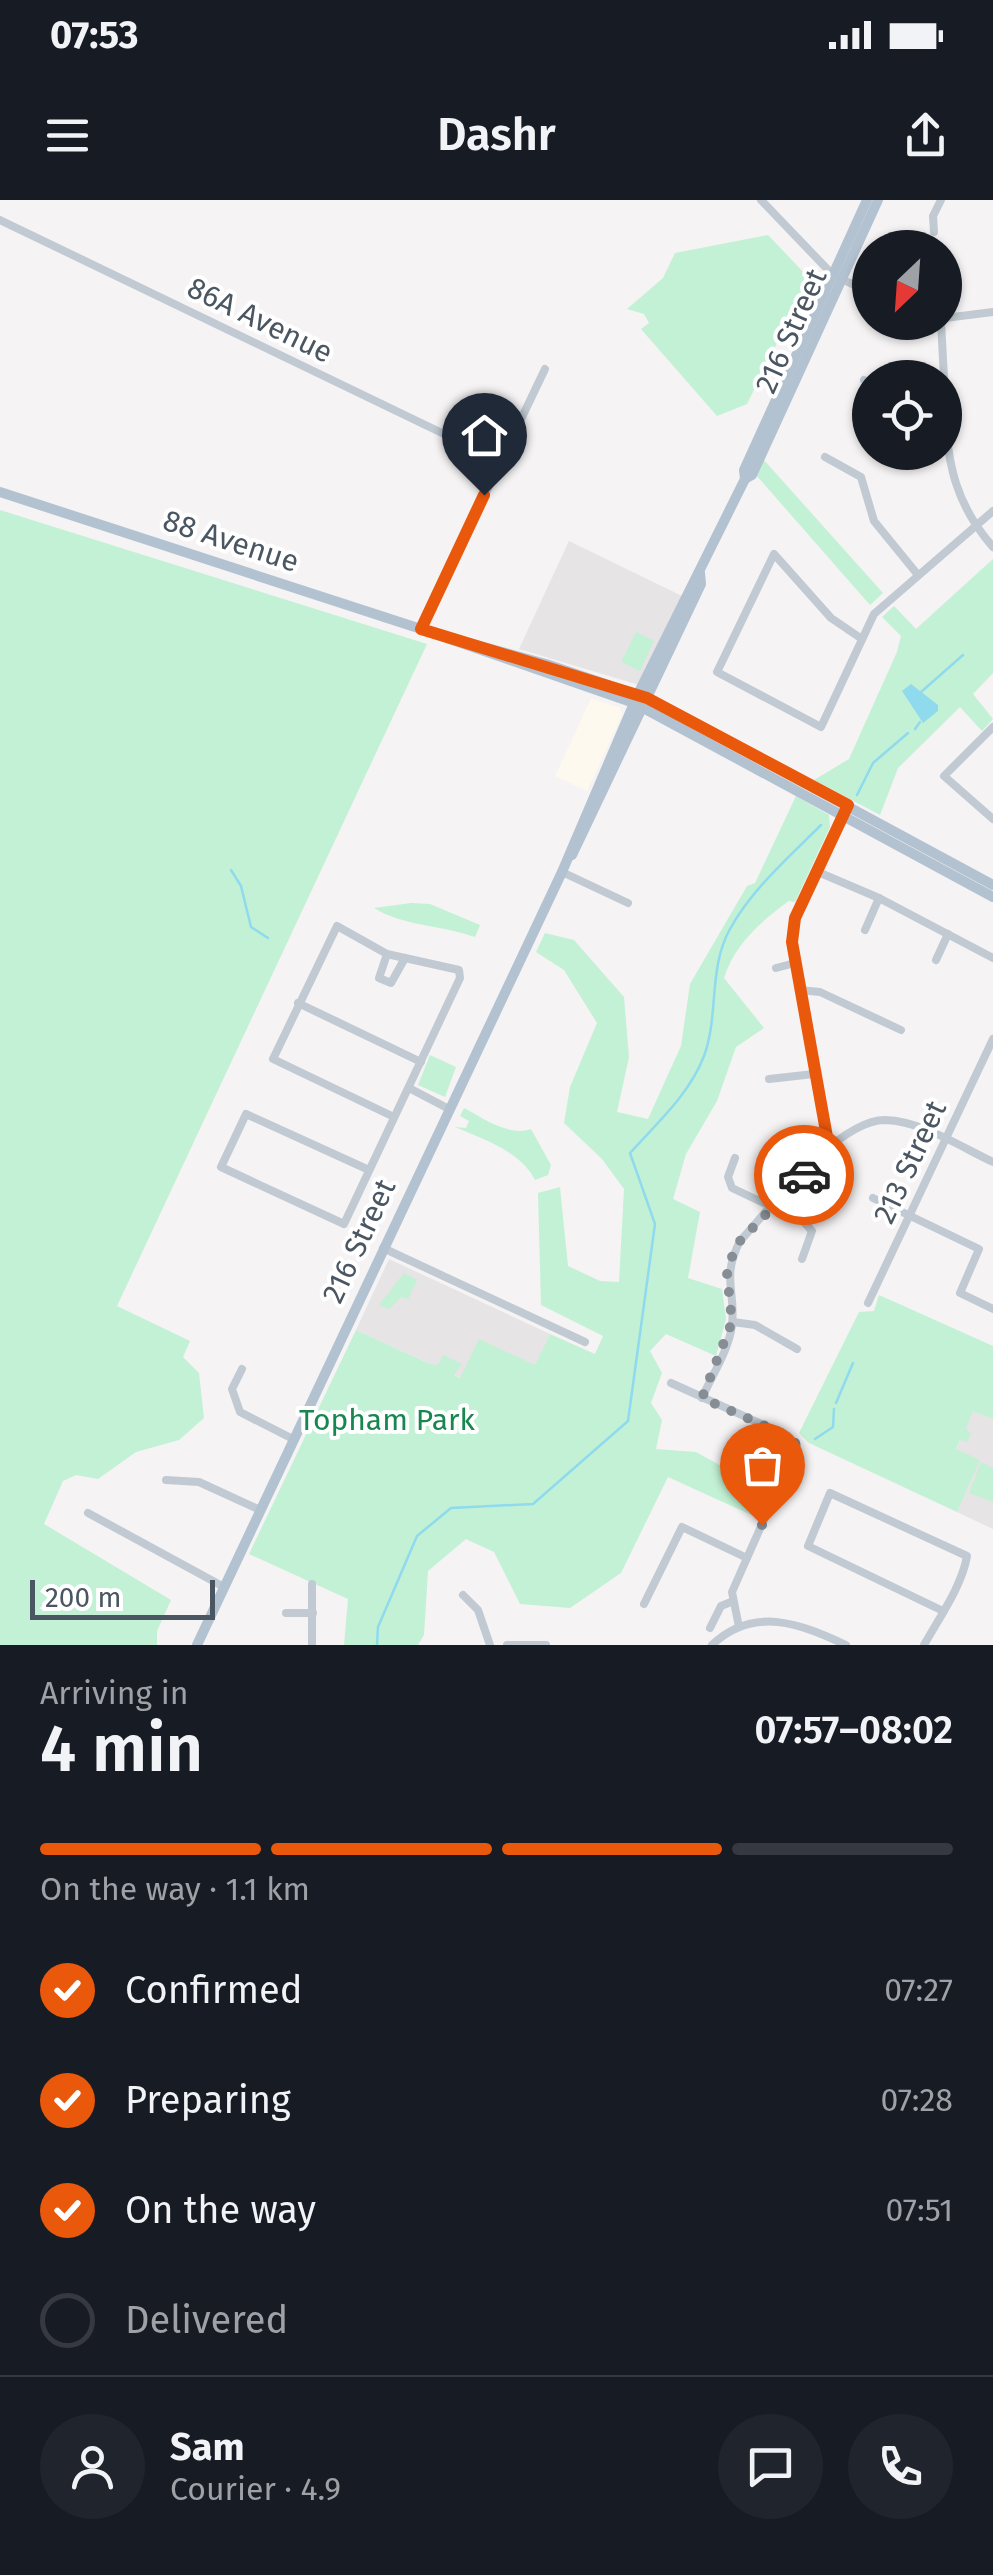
<!DOCTYPE html>
<meta charset="utf-8">
<style>
body{margin:0;font-family:"Fira Sans",sans-serif;background:#20242c;color:#f1f3f6;height:100vh;display:flex;flex-direction:column;font-size:38px;white-space:nowrap}
*{box-sizing:border-box;margin:0}
p{font-size:32px;color:#9ea1a6}
.icon{flex:none;width:55px;height:55px;fill:none;stroke:currentColor;stroke-width:2;stroke-linecap:round;stroke-linejoin:round}
.map{position:relative;height:1445px;overflow:hidden}
.details{display:flex;flex-direction:column;background:#171b24;flex:1}
.details>*{flex:none}
.needle{width:65px;rotate:205deg}
.tools{position:absolute;left:852px;top:30px;display:grid;gap:20px}
.tools a{display:grid;place-items:center;width:110px;height:110px;border-radius:50%;background:#171b24;box-shadow:0 2px 8px #0004;font-size:50px}
.scale{position:absolute;left:30px;bottom:25px;width:185px;box-sizing:border-box;padding-left:10px;border:5px solid #4a5661;border-top:0;font-size:28px;line-height:35px;white-space:nowrap;color:#4a5661;-webkit-text-stroke:8px #fff;paint-order:stroke}
.pin{position:absolute;display:grid;place-items:center;width:85px;height:85px;color:#fff;margin:-102px -42px;border-radius:50% 50% 50% 0;rotate:-45deg;box-shadow:0 0 10px #0007}
.pin .icon{rotate:45deg}
.courier{position:absolute;display:grid;place-items:center;width:100px;height:100px;margin:-50px;border:8px solid #ea580c;border-radius:50%;background:#fff;color:#222;box-shadow:0 2px 12px #0007}
.overview em{font-style:normal;font-weight:600}
.overview div{display:flex;flex-direction:column-reverse}
.overview{display:flex;align-items:center;justify-content:space-between;height:170px;padding:0 40px}
h1{font-size:65px;font-weight:600;line-height:75px}
.bar{display:grid;grid-template-columns:repeat(4,1fr);gap:15px 10px;align-content:center;height:120px;padding:0 40px}
.bar i{height:12px;border-radius:8px;background:#363941}
.bar .selected{background:#ea580c}
.bar p{grid-column:span 4}
.line{display:flex;align-items:center;gap:25px;padding:0 40px;border-top:2px solid #363941}
.line div{flex:1}
.round{display:grid;place-items:center;flex:none;width:105px;height:105px;border-radius:52px;background:#20242c}
ol{padding:0 40px;list-style:none}
li{display:flex;align-items:center;gap:30px;height:110px}
li p{margin-inline-start:auto}
li .icon{padding:10px;border-radius:50%;background:#ea580c;color:#fff;stroke-width:4}
li:last-child{color:#9ea1a6}
li i{width:55px;height:55px;border:5px solid #363941;border-radius:50%}
.status{display:flex;justify-content:space-between;align-items:center;height:70px;padding:0 50px;background:#171b24;direction:ltr}
.status svg{height:28px;fill:currentColor}
header{display:flex;justify-content:space-between;align-items:center;height:130px;padding:0 40px;background:#171b24;font-size:45px;font-weight:600}
.map>svg:first-child{display:block}
</style>
<div class="status"><b>07:53</b><svg viewBox="0 0 49 12"><path d="M0 12V9h3v3zM5 12V6h3v6zM10 12V3h3v9zM15 12V0h3v12zM26 1h20v11H26zM47 4h2v5h-2z"/></svg></div>
<header><svg class="icon" aria-label="menu" viewBox="0 0 24 24"><path d="M4 6h16M4 12h16M4 18h16"/></svg>Dashr<svg class="icon" aria-label="share" viewBox="0 0 24 24"><path d="M12 15V3M7 8l5-5 5 5M5 13v7h14v-7"/></svg></header>
<div class="map">
<svg width="993" height="1445" viewBox="0 0 993 1445">
<rect width="100%" height="100%" fill="#f5f3f3"/>
<path fill="#fdf9ef" d="M591,498L620,508L622,515L587,591L555,576Z"/>
<g fill="#e6e4e5">
<path d="M569,341L682,396L639,485L519,449Z"/>
<path d="M389,1059L550,1134L535,1166L461,1178L356,1130Z"/>
<path d="M973,1210L993,1219V1329L957,1312L979,1261L956,1250Z"/>
</g>
<g fill="#c3f1d5">
<path d="M768,35L809,78L747,204L717,216L641,129L649,123L644,114L627,109L663,78L675,53Z"/>
<path d="M763,259L883,393L870,405L756,275Z"/>
<path d="M0,310L427,444L117,1106L190,1141L183,1157L199,1173L204,1218L179,1240L136,1252L98,1279L76,1275L63,1281L44,1324L171,1400L157,1431V1445H0Z"/>
<path d="M993,359V473L973,494L993,519L982,531L960,507L898,568L880,615L814,580L849,559L897,452L901,436L882,417L894,406L916,429Z"/>
<path d="M636,432L654,441L640,471L621,462Z"/>
<path d="M796,596L829,615L830,627L795,702L789,701C761,721 734,745 724,778L764,828L736,847L717,901L686,954L673,999L700,1012L688,1078L722,1089L726,1119L716,1156L666,1134L650,1151L662,1173L651,1203L662,1220L656,1249L696,1252L725,1268L768,1259L786,1262L758,1318L668,1277L621,1373L570,1408L520,1404L494,1352L466,1339L428,1371L424,1435L418,1445H344L348,1399L249,1354L356,1130L430,1164L438,1165L443,1155L462,1164L454,1175L460,1178L479,1139L535,1165L550,1134L595,1154L603,1136L541,1105L538,993L560,987L568,1066L600,1081L619,1082L624,989L602,959L564,923L570,887L597,823L564,770L536,752L545,733L574,740L624,797L629,857L617,912L648,919L681,846L690,784L747,686L755,683Z"/>
<path d="M411,703L430,704L480,725L475,737C441,725 403,726 374,708Z"/>
<path d="M430,855L456,867L445,897L418,885Z"/>
<path d="M464,908C483,918 509,937 531,929L551,965L548,975L535,980C521,951 482,939 455,927L466,928L469,921L460,916Z"/>
<path d="M404,1073L417,1080L408,1099L401,1097L389,1109L379,1105Z"/>
<path d="M879,1095L993,1146V1219L973,1211L966,1228L971,1234L967,1242L960,1240L956,1249L980,1260L957,1312L809,1243L799,1233L859,1112L874,1111Z"/>
<path d="M981,1262L993,1268V1302L969,1293Z"/>
</g>
<path fill="#90daee" d="M911,484L938,505V511L923,523L902,491Z"/>
<g fill="none" stroke-linecap="round" stroke-linejoin="round">
<g stroke="#90daee" stroke-width="2.5">
<path d="M921,492L963,455"/>
<path d="M915,529L920,522"/>
<path d="M857,595L873,563L908,533"/>
<path d="M231,670L241,686L251,727L268,738"/>
<path d="M836,1203L853,1163"/>
<path d="M815,1239L833,1227L834,1209"/>
<path d="M377,1445L378,1427L417,1336L451,1308L533,1304L628,1221L655,1024L630,953C657,923 689,895 704,856C719,816 708,768 730,729C752,689 789,657 821,625"/>
</g>
<g stroke="#c1cad2" stroke-width="8">
<path d="M761,0L832,74L870,93"/>
<path d="M0,20L500,261"/>
<path d="M934,32L933,16L941,0"/>
<path d="M945,118L993,112"/>
<path d="M941,122L944,178"/>
<path d="M864,180L870,183"/>
<path d="M945,209C947,264 956,305 993,347"/>
<path d="M825,257L861,277L874,321L918,375"/>
<path d="M421,429L545,169"/>
<path d="M862,439L831,418L774,354L717,472L821,527L874,414L993,311"/>
<path d="M993,527L944,576L993,619"/>
<path d="M562,672L628,703"/>
<path d="M818,672L879,698L993,758"/>
<path d="M865,730L879,698"/>
<path d="M387,754L379,778L391,783L405,758"/>
<path d="M936,760L948,734"/>
<path d="M776,768L795,763"/>
<path d="M799,790L820,792L901,830"/>
<path d="M298,803L421,862"/>
<path d="M769,879L814,874"/>
<path d="M409,888L449,909"/>
<path d="M829,948L792,742L795,718L843,614"/>
<path d="M735,958L728,977L732,988L804,1022L812,1031L802,1059"/>
<path d="M369,970L246,914L221,967L344,1024L460,778L459,770L387,754L337,726L273,859L394,917"/>
<path d="M873,998L979,1049L960,1093L993,1109"/>
<path d="M383,1048L585,1142"/>
<path d="M868,1103L993,839"/>
<path d="M733,1122L755,1125L797,1149"/>
<path d="M242,1169L232,1189L240,1212L293,1239"/>
<path d="M671,1183L788,1236L797,1245L732,1392L739,1427"/>
<path d="M702,1198C712,1175 729,1150 732,1125C736,1091 721,1078 740,1041C771,1007 838,920 885,920C922,921 961,947 993,962"/>
<path d="M166,1280L199,1282L260,1310"/>
<path d="M88,1313L224,1387"/>
<path d="M312,1384V1445"/>
<path d="M463,1395L478,1410L490,1445"/>
<path d="M644,1404L682,1327L747,1358"/>
<path d="M286,1413H313"/>
<path d="M710,1428L721,1406L731,1402"/>
<path d="M507,1445H546"/>
<path d="M712,1445C754,1405 801,1424 846,1445"/>
<path d="M924,1445C939,1418 962,1386 967,1356L830,1293L808,1346L943,1411"/>
</g>
<g stroke="#b3c2d1" stroke-width="10">
<path d="M745,279L752,275L878,0"/>
<path d="M0,292L421,429L634,503L993,697"/>
<path d="M447,437L546,464L647,498L993,685"/>
<path d="M572,655L701,384L700,373"/>
<path d="M197,1445L562,672L638,494L745,279L744,270L867,0"/>
</g>
</g>
<g fill="none" stroke-linecap="round" stroke-linejoin="round">
<path stroke="#868d94" stroke-width="10" stroke-dasharray="0 18" d="M762,1325L797,1245L788,1236L702,1198L732,1122L727,1073L732,1057L740,1041L804,975"/>
<path stroke="#ea580c" stroke-width="12" d="M484,295L421,429L647,498L848,605L795,718L792,742L829,948L804,975"/>
</g>
<g text-anchor="middle" stroke-width="8" stroke-linejoin="round" paint-order="stroke">
<g font-size="30" fill="#4a5661" stroke="#fff">
<text transform="translate(260 120) rotate(26)" y="10">86A Avenue</text>
<text transform="translate(791 131) rotate(-66)" y="10">216 Street</text>
<text transform="translate(231 341) rotate(18)" y="10">88 Avenue</text>
<text transform="translate(910 962) rotate(-65)" y="10">213 Street</text>
<text transform="translate(359 1041) rotate(-65)" y="10">216 Street</text>
</g>
<g font-size="30" fill="#17864f" stroke="#fff">
<text x="387" y="1230">Topham Park</text>
</g>
</g>
</svg>
<div class="tools">
<a><svg class="needle" viewBox="-14 -14 28 28"><path d="M0-13l5 13h-10z" fill="#e53935"/><path d="M0 13l5-13h-10z" fill="#9ea1a6"/></svg></a>
<a><svg class="icon" aria-label="locate" viewBox="0 0 24 24"><circle cx="12" cy="12" r="6"/><path d="M12 2v4M12 18v4M2 12h4M18 12h4"/></svg></a>
</div>
<div class="scale">200 m</div>
<div class="pin" style="left:762px;top:1325px;background:#ea580c"><svg class="icon" aria-label="bag" viewBox="0 0 24 24"><path d="M5 8h14l-1 12H6zM9 8a3 3 0 0 1 6 0"/></svg></div>
<div class="pin" style="left:484px;top:295px;background:#1f2937"><svg class="icon" aria-label="home" viewBox="0 0 24 24"><path d="M3 11l9-7 9 7M6 9v11h12V9"/></svg></div>
<div class="courier" style="left:804px;top:975px"><svg class="icon" aria-label="car" viewBox="0 0 24 24"><path d="M5 17H2v-5l4-1 3-4h7l3 4 3 1v5h-3M9 17h6M6 11h13"/><circle cx="7" cy="17" r="2"/><circle cx="17" cy="17" r="2"/></svg></div>
</div>
<section class="details">
<div class="overview"><div><h1>4 min</h1><p>Arriving in</p></div><em>07:57–08:02</em></div>
<div class="bar"><i class="selected"></i><i class="selected"></i><i class="selected"></i><i></i><p>On the way · 1.1 km</p></div>
<ol>
<li><svg class="icon" aria-label="check" viewBox="0 0 24 24"><path d="M5 12l5 5 9-10"/></svg>Confirmed<p>07:27</p></li>
<li><svg class="icon" aria-label="check" viewBox="0 0 24 24"><path d="M5 12l5 5 9-10"/></svg>Preparing<p>07:28</p></li>
<li><svg class="icon" aria-label="check" viewBox="0 0 24 24"><path d="M5 12l5 5 9-10"/></svg>On the way<p>07:51</p></li>
<li><i></i>Delivered</li>
</ol>
<div class="line" style="height:180px"><a class="round"><svg class="icon" aria-label="person" viewBox="0 0 24 24"><circle cx="12" cy="8" r="4"/><path d="M4 21q1-7 8-7t8 7"/></svg></a><div><b>Sam</b><p>Courier · 4.9</p></div><a class="round"><svg class="icon" aria-label="chat" viewBox="0 0 24 24"><path d="M4 5h16v11H9l-5 4z"/></svg></a><a class="round"><svg class="icon" aria-label="phone" viewBox="0 0 24 24"><path d="M5 4h4l2 5-3 2q2 4 5 5l2-3 5 2v4C11 20 4 13 5 4z"/></svg></a></div>
</section>
